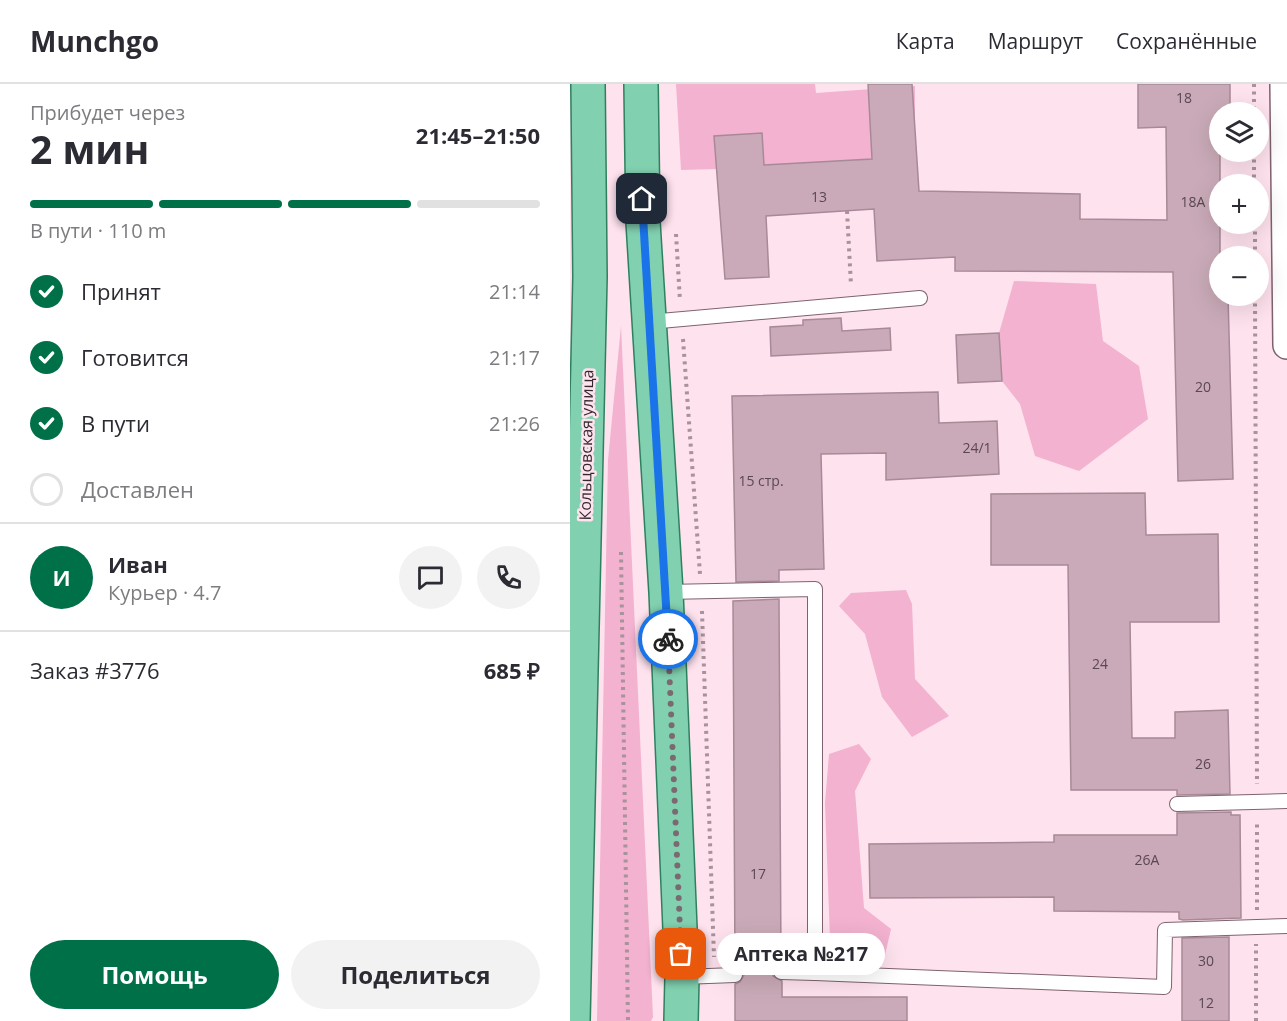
<!DOCTYPE html>
<html lang="ru">
<meta charset="utf-8">
<style>
body{margin:0;font-family:"Open Sans",sans-serif;background:#f2f2f3;color:#2b2b33;height:100vh;display:flex;flex-direction:column;font-size:22px;white-space:nowrap}
*{box-sizing:border-box;margin:0}
p{font-size:20px;color:#7c7c81}
.icon{flex:none;width:33px;height:33px;fill:none;stroke:currentColor;stroke-width:2;stroke-linecap:round;stroke-linejoin:round}
.map{position:relative;flex:1;overflow:hidden}
.details{display:flex;flex-direction:column;background:#fff;width:570px}
.details>*{flex:none}
.fabs{position:absolute;left:639px;top:18px;display:grid;gap:12px}
.fabs a{display:grid;place-items:center;width:60px;height:60px;border-radius:50%;background:#fff;box-shadow:0 6px 24px #0002;font-size:30px}
.pin{position:absolute;display:grid;place-items:center;width:51px;height:51px;color:#fff;margin:-26px;border-radius:12px;box-shadow:0 3px 9px #0006}
.courier{position:absolute;display:grid;place-items:center;width:60px;height:60px;margin:-30px;border:4px solid #1a73e8;border-radius:50%;background:#fff;color:#222;box-shadow:0 2px 8px #0007}
.bubble{position:absolute;height:42px;border-radius:21px;background:#fff;box-shadow:0 6px 24px #0002;font-size:20px;font-weight:700;line-height:42px;text-align:center}
.head em{font-style:normal;font-weight:700}
.head div{display:flex;flex-direction:column-reverse}
.head{display:flex;align-items:center;justify-content:space-between;height:102px;padding:0 30px}
h1{font-size:39px;font-weight:700;line-height:45px}
.bar{display:grid;grid-template-columns:repeat(4,1fr);gap:9px 6px;align-content:center;height:72px;padding:0 30px}
.bar i{height:8px;border-radius:4px;background:#e1e1e2}
.bar .current{background:#007049}
.bar p{grid-column:span 4}
.line{display:flex;align-items:center;gap:15px;padding:0 30px;border-top:2px solid #e1e1e2}
.line div{flex:1}
.round{display:grid;place-items:center;flex:none;width:63px;height:63px;border-radius:32px;background:#f2f2f3}
ol{padding:0 30px;list-style:none}
li{display:flex;align-items:center;gap:18px;height:66px}
li p{margin-inline-start:auto}
li .icon{padding:6px;border-radius:50%;background:#007049;color:#fff;stroke-width:4}
li:last-child{color:#7c7c81}
li i{width:33px;height:33px;border:3px solid #e1e1e2;border-radius:50%}
.cta{display:flex;gap:12px;margin-top:auto;padding:12px 30px}
.cta a{flex:1;height:69px;border-radius:36px;background:#007049;color:#fff;font-size:24px;font-weight:700;line-height:69px;text-align:center}
.cta a+a{background:#f2f2f3;color:#2b2b33}
header{display:flex;align-items:center;gap:36px;box-sizing:border-box;height:84px;padding:0 30px;background:#fff;border-bottom:2px solid #e1e1e2}
header strong{font-size:28px}
nav{display:flex;gap:33px;margin-inline-start:auto;font-size:21px}
main{display:flex;flex:1;min-height:0}
.map>svg:first-child{display:block}
</style>
<header>
<strong>Munchgo</strong>
<nav><a>Карта</a><a>Маршрут</a><a>Сохранённые</a></nav>
</header>
<main>
<section class="details">
<div class="head"><div><h1>2 мин</h1><p>Прибудет через</p></div><em>21:45–21:50</em></div>
<div class="bar"><i class="current"></i><i class="current"></i><i class="current"></i><i></i><p>В пути · 110 m</p></div>
<ol>
<li><svg class="icon" aria-label="check" viewBox="0 0 24 24"><path d="M5 12l5 5 9-10"/></svg>Принят<p>21:14</p></li>
<li><svg class="icon" aria-label="check" viewBox="0 0 24 24"><path d="M5 12l5 5 9-10"/></svg>Готовится<p>21:17</p></li>
<li><svg class="icon" aria-label="check" viewBox="0 0 24 24"><path d="M5 12l5 5 9-10"/></svg>В пути<p>21:26</p></li>
<li><i></i>Доставлен</li>
</ol>
<div class="line" style="height:108px"><b class="round" style="background:#007049;color:#fff">И</b><div><b>Иван</b><p>Курьер · 4.7</p></div><a class="round"><svg class="icon" aria-label="chat" viewBox="0 0 24 24"><path d="M4 5h16v11H9l-5 4z"/></svg></a><a class="round"><svg class="icon" aria-label="phone" viewBox="0 0 24 24"><path d="M5 4h4l2 5-3 2q2 4 5 5l2-3 5 2v4C11 20 4 13 5 4z"/></svg></a></div>
<div class="line" style="height:78px"><div>Заказ #3776</div><b>685 ₽</b></div>
<div class="cta"><a>Помощь</a><a>Поделиться</a></div>
</section>
<div class="map">
<svg width="717" height="937" viewBox="0 0 717 937">
<rect width="100%" height="100%" fill="#fee2ee"/>
<g fill="#f2b2d0">
<path d="M106,0H245L246,9L345,2V41L300,43L303,93L195,100L192,49L145,52L147,85L111,86Z"/>
<path d="M444,197L526,200L533,257L569,282L578,335L509,387L465,372L450,320L432,297L429,249Z"/>
<path d="M51,242L83,933L81,937H27L38,376Z"/>
<path d="M336,506L342,520L345,595L379,632L342,653L312,613L295,550L269,522L281,509Z"/>
<path d="M289,660L301,675L285,707L294,824L321,845L315,871L261,883L255,719L259,670Z"/>
</g>
<g fill="#caaab8" stroke="#a88997" stroke-width="1.5">
<path d="M298,0H342L349,107L510,110V135L597,136L596,43L568,44V0H660V28H650V212H658L663,395L608,397L603,188L385,187V173L307,177L304,125L196,132L199,193L155,195L144,52L192,49L194,81L302,75Z"/>
<path d="M271,234L272,247L320,244L321,266L201,272L200,243L233,241V236Z"/>
<path d="M429,249L432,297L388,299L386,251Z"/>
<path d="M368,308L369,339L427,337L429,390L316,396V369L251,370L254,485L209,486V497L166,498L162,312Z"/>
<path d="M575,409L576,451L648,450L649,538H560L562,654H605V628L658,626L660,710L607,711V706H501L498,481H421V410Z"/>
<path d="M209,515L211,879L204,883L203,892L212,897V913H337V937H165V900L170,898L174,891L172,886L165,882L163,517Z"/>
<path d="M661,728V731H670L671,834L613,836L609,835V828L484,827V813L300,814L299,760L484,758V751H607V729Z"/>
<path d="M659,853V937H612V854Z"/>
</g>
<g fill="none" stroke-linecap="round" stroke-linejoin="round">
<g stroke="#7f626f" stroke-width="16">
<g id="service">
<path d="M79,238L350,214"/>
<path d="M96,508L245,505V889L211,888"/>
<path d="M607,720L717,717"/>
<path d="M245,889L594,903L595,846L717,842"/>
<path d="M112,893L165,891"/>
</g>
</g>
<g stroke="#7f626f" stroke-width="30">
<path id="minor" d="M714,0L717,261"/>
</g>
<g stroke="#2f8060" stroke-width="36">
<g id="primary">
<path d="M71,0L73,138L96,508L112,893L111,937"/>
<path d="M3,937L20,193L18,0"/>
</g>
</g>
<g stroke="#a8929c" stroke-width="4" stroke-dasharray="3 4.5" stroke-linecap="butt">
<path d="M684,0V28"/>
<path d="M684,68V100"/>
<path d="M277,127L281,201"/>
<path d="M685,140V172"/>
<path d="M106,150L110,217"/>
<path d="M685,212L687,700"/>
<path d="M113,255L130,490"/>
<path d="M51,468L58,937"/>
<path d="M132,527L144,873"/>
<path d="M687,826V737"/>
<path d="M686,937V860"/>
</g>
<use href="#service" stroke="#fff" stroke-width="14"/>
<use href="#minor" stroke="#fff" stroke-width="27"/>
<use href="#primary" stroke="#81d0b0" stroke-width="33"/>
</g>
<g fill="none" stroke-linecap="round" stroke-linejoin="round">
<path stroke="#7b6971" stroke-width="6" stroke-dasharray="0 10.8" d="M98,555L111,870"/>
<path stroke="#1a73e8" stroke-width="8" d="M72,115L98,555"/>
</g>
<g text-anchor="middle" stroke-width="5" stroke-linejoin="round" paint-order="stroke">
<g font-size="14" fill="#5a4850">
<text x="614" y="19">18</text>
<text x="249" y="118">13</text>
<text x="623" y="123">18А</text>
<text x="633" y="308">20</text>
<text x="407" y="369">24/1</text>
<text x="191" y="402">15 стр.</text>
<text x="530" y="585">24</text>
<text x="633" y="685">26</text>
<text x="577" y="781">26А</text>
<text x="188" y="795">17</text>
<text x="636" y="882">30</text>
<text x="636" y="924">12</text>
</g>
<g font-size="16" fill="#34282e" stroke="#fee2ee">
<text transform="translate(16 361) rotate(-89)" y="6">Кольцовская улица</text>
</g>
</g>
</svg>
<div class="fabs">
<a><svg class="icon" aria-label="layers" viewBox="0 0 24 24"><path d="M12 4l9 5-9 5-9-5zM3 14l9 5 9-5"/></svg></a>
<a>+</a>
<a>−</a>
</div>
<div class="pin" style="left:111px;top:870px;background:#ea580c"><svg class="icon" aria-label="bag" viewBox="0 0 24 24"><path d="M5 8h14l-1 12H6zM9 8a3 3 0 0 1 6 0"/></svg></div>
<div class="pin" style="left:72px;top:115px;background:#1f2937"><svg class="icon" aria-label="home" viewBox="0 0 24 24"><path d="M3 11l9-7 9 7M6 9v11h12V9"/></svg></div>
<div class="courier" style="left:98px;top:555px"><svg class="icon" aria-label="bike" viewBox="0 0 24 24"><circle cx="6" cy="16" r="4"/><circle cx="18" cy="16" r="4"/><path d="M6 16l4-8h5l3 8M10 8l3 8H6M13 5h3"/></svg></div>
<div class="bubble" style="left:147px;top:849px;width:168px">Аптека №217</div>
</div>
</main>
